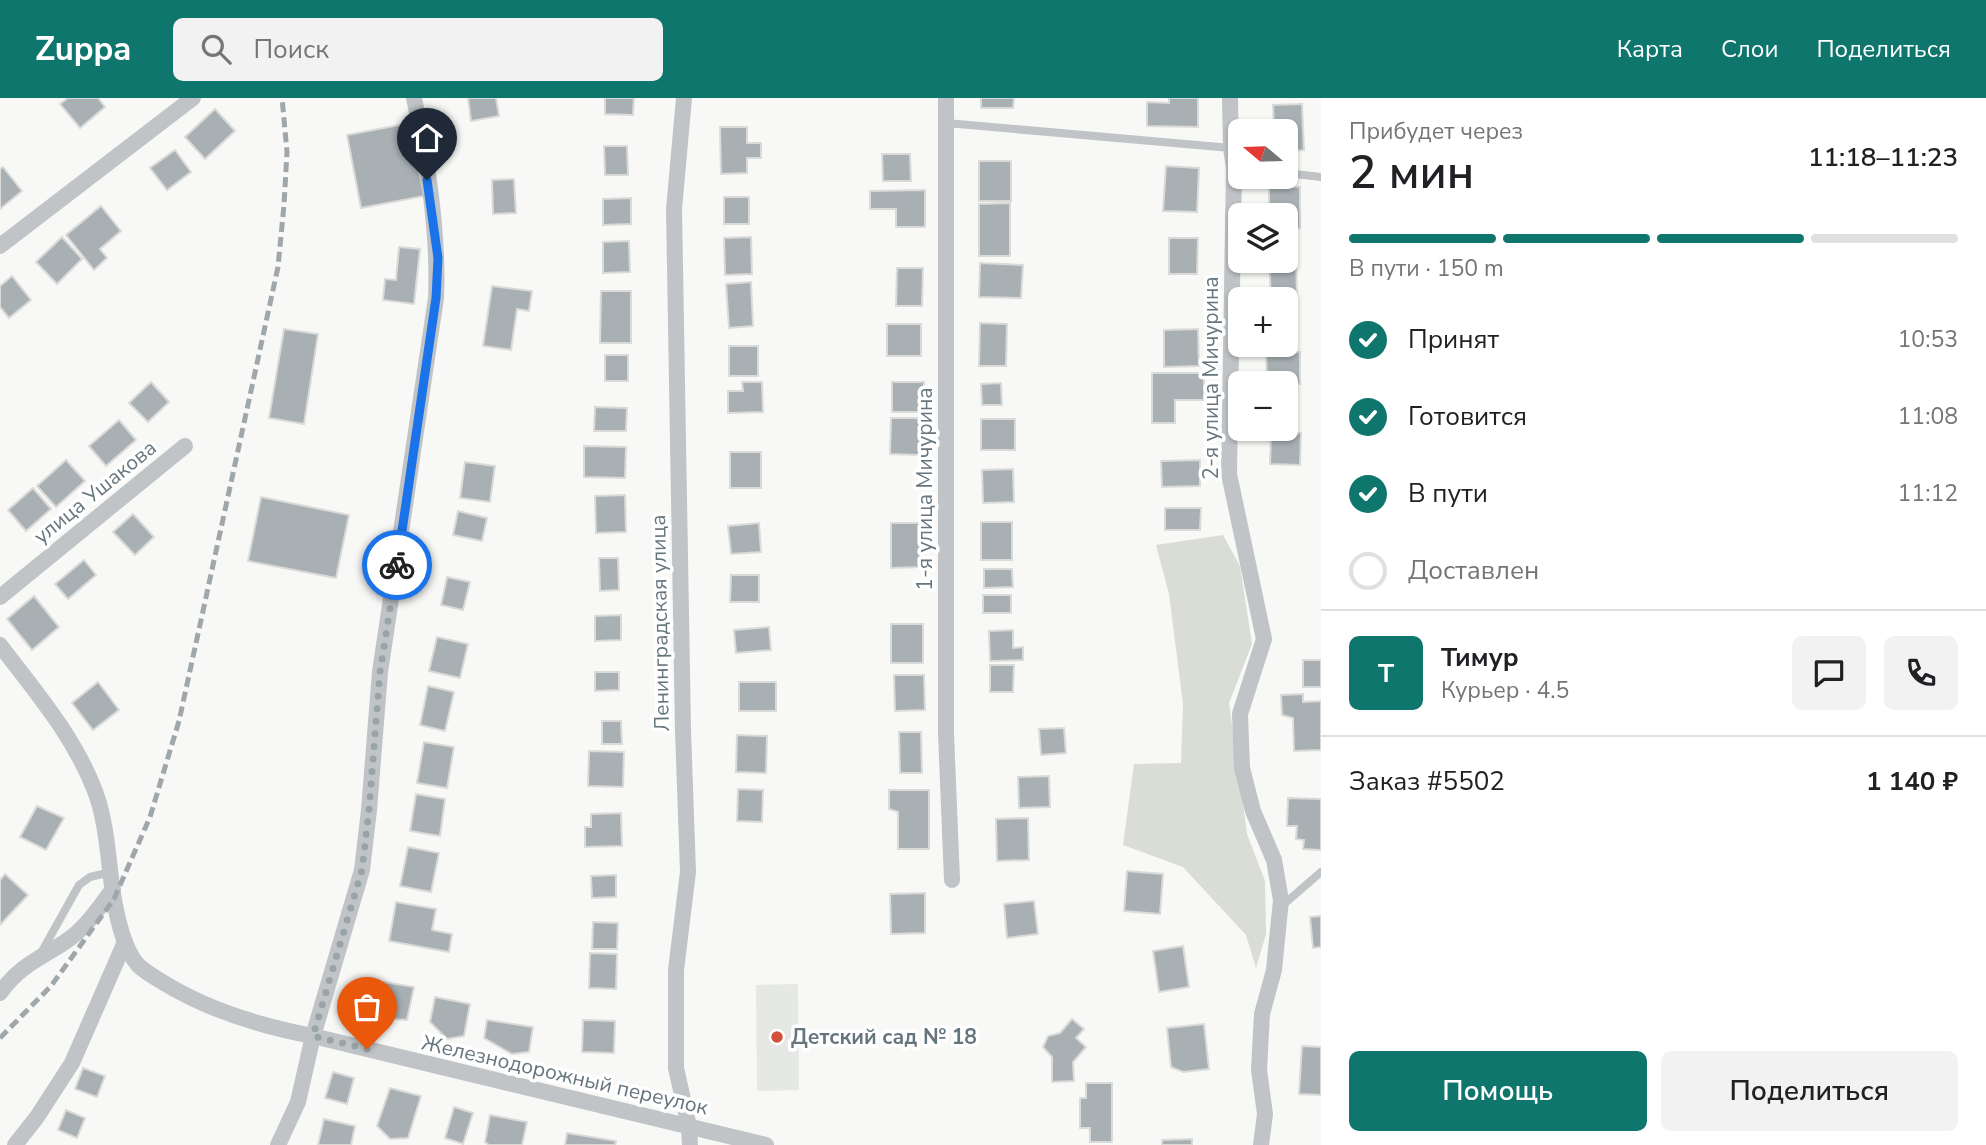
<!DOCTYPE html>
<html lang="ru">
<meta charset="utf-8">
<style>
body{margin:0;font-family:"Nunito Sans",sans-serif;background:#f2f2f2;color:#202124;height:100vh;display:flex;flex-direction:column;font-size:26px;white-space:nowrap}
*{box-sizing:border-box;margin:0}
p{font-size:23px;color:#757577}
.icon{flex:none;width:38px;height:38px;fill:none;stroke:currentColor;stroke-width:2;stroke-linecap:round;stroke-linejoin:round}
.map{position:relative;flex:1;overflow:hidden}
.side{display:flex;flex-direction:column;background:#fff;width:665px}
.side>*{flex:none}
.needle{width:46px;rotate:289deg}
.controls{position:absolute;left:1228px;top:21px;display:grid;gap:14px}
.controls a{display:grid;place-items:center;width:70px;height:70px;border-radius:10px;background:#fff;box-shadow:0 2px 5px #0004;font-size:35px}
.pin{position:absolute;display:grid;place-items:center;width:60px;height:60px;color:#fff;margin:-72px -30px;border-radius:50% 50% 50% 0;rotate:-45deg;box-shadow:0 0 7px #0007}
.pin .icon{rotate:45deg}
.courier{position:absolute;display:grid;place-items:center;width:70px;height:70px;margin:-35px;border:5px solid #1a73e8;border-radius:50%;background:#fff;color:#222;box-shadow:0 2px 9px #0007}
.headline em{font-style:normal;font-weight:600}
.headline div{display:flex;flex-direction:column-reverse}
.headline{display:flex;align-items:center;justify-content:space-between;height:119px;padding:0 28px}
h1{font-size:46px;font-weight:600;line-height:52px}
.bar{display:grid;grid-template-columns:repeat(4,1fr);gap:10px 7px;align-content:center;height:84px;padding:0 28px}
.bar i{height:9px;border-radius:5px;background:#e0e0e0}
.bar .current{background:#0f766e}
.bar p{grid-column:span 4}
.line{display:flex;align-items:center;gap:18px;padding:0 28px;border-top:2px solid #e0e0e0}
.line div{flex:1}
.round{display:grid;place-items:center;flex:none;width:74px;height:74px;border-radius:10px;background:#f2f2f2}
ol{padding:0 28px;list-style:none}
li{display:flex;align-items:center;gap:21px;height:77px}
li p{margin-inline-start:auto}
li .icon{padding:7px;border-radius:50%;background:#0f766e;color:#fff;stroke-width:4}
li:last-child{color:#757577}
li i{width:38px;height:38px;border:4px solid #e0e0e0;border-radius:50%}
.cta{display:flex;gap:14px;margin-top:auto;padding:14px 28px}
.cta a{flex:1;height:80px;border-radius:10px;background:#0f766e;color:#fff;font-size:28px;font-weight:600;line-height:80px;text-align:center}
.cta a+a{background:#f2f2f2;color:#202124}
header{display:flex;align-items:center;gap:42px;box-sizing:border-box;height:98px;padding:0 35px;background:#0f766e;color:#fff}
header strong{font-size:33px}
nav{display:flex;gap:38px;margin-inline-start:auto;font-size:24px}
.search{width:490px;height:63px;background:#f2f2f2;display:flex;align-items:center;gap:18px;box-sizing:border-box;padding:0 24px;border-radius:10px;color:#757577;font-size:26px}
main{display:flex;flex:1;min-height:0}
.map>svg:first-child{display:block}
</style>
<header>
<strong>Zuppa</strong>
<div class="search"><svg class="icon" aria-label="search" viewBox="0 0 24 24"><circle cx="10" cy="10" r="6"/><path d="M15 15l6 6"/></svg>Поиск</div>
<nav><a>Карта</a><a>Слои</a><a>Поделиться</a></nav>
</header>
<main>
<div class="map">
<svg width="1321" height="1047" viewBox="0 0 1321 1047">
<rect width="100%" height="100%" fill="#f8f8f6"/>
<path fill="#e6e8e6" d="M798,886L799,992L757,993L756,887Z"/>
<path fill="#d9ddd5" d="M1223,437L1240,468L1252,546L1229,605L1247,736L1265,783L1266,836L1256,870L1246,837L1183,769L1123,747L1134,666L1181,665L1183,606L1169,496L1156,447Z"/>
<g fill="#a8b0b4" stroke="#dadad8" stroke-width="2">
<path d="M68,0H98L105,9L80,30L60,6Z"/>
<path d="M468,0H496L499,18L471,23Z"/>
<path d="M605,0H634L633,17L605,16Z"/>
<path d="M981,0H1014L1013,10H981Z"/>
<path d="M1169,0H1198V29L1147,28V4L1169,5Z"/>
<path d="M1302,6L1304,52L1286,53V33H1274L1273,7Z"/>
<path d="M215,11L235,33L205,61L185,39Z"/>
<path d="M410,25L424,98L361,110L347,37Z"/>
<path d="M720,29H747V45H761V60H747V75L721,76Z"/>
<path d="M604,48H627L628,77H605Z"/>
<path d="M175,52L191,74L167,92L150,70Z"/>
<path d="M882,56H910L911,83H883Z"/>
<rect x="979" y="63" width="32" height="40"/>
<path d="M1166,68L1199,70L1197,114L1163,113Z"/>
<path d="M3,69L22,93L0,111V71Z"/>
<path d="M514,81L516,115L493,116L492,82Z"/>
<path d="M1269,89H1300V130H1286V117H1269Z"/>
<path d="M925,92V129H896V111H870V93Z"/>
<rect x="724" y="99" width="25" height="27"/>
<path d="M631,100V126L603,127V101Z"/>
<path d="M1010,105V158H979V106Z"/>
<path d="M101,108L121,133L100,151L107,160L94,172L66,137Z"/>
<path d="M62,139L82,161L57,186L36,164Z"/>
<path d="M751,139L752,176L725,177L724,140Z"/>
<path d="M1169,140H1198L1197,176H1169Z"/>
<path d="M629,143L630,174L603,175V144Z"/>
<path d="M399,149L420,151L414,206L383,202L385,181L396,182Z"/>
<path d="M1286,155H1296L1297,200L1271,201L1269,163H1286Z"/>
<path d="M980,165L1023,167L1021,200L979,199Z"/>
<path d="M897,170H923L922,208H896Z"/>
<path d="M12,178L31,202L9,220L0,209V188Z"/>
<path d="M751,184L753,228L729,230L726,186Z"/>
<path d="M492,188L532,193L529,213L517,211L511,252L483,248Z"/>
<path d="M601,193H631V245H600Z"/>
<path d="M1286,208H1297V224H1291L1292,240H1286Z"/>
<path d="M980,225L1007,226L1006,268H979Z"/>
<rect x="887" y="226" width="34" height="32"/>
<path d="M284,231L318,236L304,326L269,320Z"/>
<path d="M1198,231L1199,268L1164,269V232Z"/>
<rect x="729" y="248" width="29" height="30"/>
<path d="M1300,254V286H1290L1291,303H1286V285H1267L1266,255Z"/>
<rect x="605" y="257" width="23" height="26"/>
<path d="M1152,275H1204V302H1175V325H1152Z"/>
<path d="M151,284L169,304L148,324L129,305Z"/>
<path d="M742,284H762L763,314L728,315V293H743Z"/>
<rect x="892" y="284" width="32" height="30"/>
<path d="M1001,285L1002,307H982L981,286Z"/>
<path d="M595,309L627,310L626,333H594Z"/>
<path d="M891,320H922L921,357L890,356Z"/>
<rect x="981" y="321" width="34" height="31"/>
<path d="M119,322L136,342L106,368L89,348Z"/>
<path d="M1271,334L1301,335L1300,367L1270,366Z"/>
<path d="M584,348L626,349L625,380L584,379Z"/>
<rect x="730" y="354" width="31" height="36"/>
<path d="M66,362L85,383L56,409L37,388Z"/>
<path d="M1200,362V388L1162,389L1161,363Z"/>
<path d="M465,364L495,368L490,404L460,400Z"/>
<path d="M1013,371L1014,404L983,405L982,372Z"/>
<path d="M33,390L51,411L26,433L8,412Z"/>
<path d="M625,397L626,434L596,435L595,398Z"/>
<path d="M261,399L349,417L336,480L248,463Z"/>
<path d="M1165,410H1201L1200,432H1165Z"/>
<path d="M458,413L487,420L482,443L453,437Z"/>
<path d="M133,416L154,439L135,457L113,434Z"/>
<rect x="981" y="424" width="31" height="38"/>
<path d="M759,425L761,454L731,456L728,428Z"/>
<path d="M891,425H921V469L891,470Z"/>
<path d="M599,460H618L619,492L600,493Z"/>
<path d="M84,462L96,477L68,501L55,486Z"/>
<path d="M984,471H1012L1013,489L984,490Z"/>
<path d="M731,477H759V504H730Z"/>
<path d="M447,479L470,484L463,512L441,507Z"/>
<rect x="983" y="497" width="28" height="18"/>
<path d="M34,498L59,529L32,552L7,521Z"/>
<path d="M621,517V542L595,543V518Z"/>
<rect x="891" y="526" width="32" height="39"/>
<path d="M769,529L771,552L736,555L734,532Z"/>
<path d="M1013,532V550L1023,549V562L990,563L989,533Z"/>
<path d="M437,539L468,546L460,580L429,573Z"/>
<rect x="1303" y="562" width="18" height="27"/>
<path d="M990,567H1014L1013,594H990Z"/>
<path d="M595,574H619V592L595,593Z"/>
<path d="M894,577H924L925,612L895,613Z"/>
<path d="M98,584L119,612L93,632L72,605Z"/>
<rect x="739" y="584" width="37" height="29"/>
<path d="M428,588L454,594L445,633L420,627Z"/>
<path d="M1303,596V604L1321,603V652L1294,653L1293,620L1282,617L1281,597Z"/>
<path d="M602,623H621L622,646H602Z"/>
<path d="M1064,630L1066,655L1041,657L1039,631Z"/>
<path d="M899,634H921L922,675H900Z"/>
<path d="M737,637L767,638L766,675L736,674Z"/>
<path d="M424,644L454,649L447,690L417,685Z"/>
<path d="M589,653L624,654L623,689L588,688Z"/>
<path d="M1049,678L1050,709L1019,710L1018,679Z"/>
<path d="M738,691L763,692L762,724L737,723Z"/>
<path d="M889,692H929V751H898V714L889,711Z"/>
<path d="M416,696L445,701L440,738L410,733Z"/>
<path d="M1288,700L1321,701V752L1303,751L1304,742L1296,741L1297,728H1287Z"/>
<path d="M37,708L64,720L46,752L20,739Z"/>
<path d="M621,715L622,748L585,749V729H591V716Z"/>
<path d="M1028,720L1029,762L997,763L996,721Z"/>
<path d="M408,749L439,755L431,794L400,788Z"/>
<path d="M1127,773L1163,776L1160,816L1124,813Z"/>
<path d="M5,776L28,797L0,827V782Z"/>
<path d="M616,777V799L592,800L591,778Z"/>
<path d="M925,795V835L891,836L890,796Z"/>
<path d="M1034,803L1038,836L1007,840L1004,806Z"/>
<path d="M396,804L436,811L432,832L452,836L449,854L389,843Z"/>
<path d="M1321,818V849L1313,850L1310,819Z"/>
<path d="M593,824L618,825L617,851H592Z"/>
<path d="M1183,848L1189,889L1159,894L1153,853Z"/>
<path d="M590,855L617,856L616,891L589,890Z"/>
<path d="M384,884L414,889L407,922L389,921L378,914Z"/>
<path d="M435,899L470,906L464,938L447,941L430,924Z"/>
<path d="M1072,921L1084,931L1076,940L1086,949L1073,964L1074,983L1052,984V959L1043,949L1048,938L1060,935Z"/>
<path d="M487,922L533,929L529,954L512,956L484,940Z"/>
<path d="M583,922L615,923L614,955L582,954Z"/>
<path d="M1204,926L1209,971L1183,974L1171,969L1167,930Z"/>
<path d="M1302,948L1321,949V997L1299,996Z"/>
<path d="M83,970L105,978L97,999L75,991Z"/>
<path d="M333,974L354,980L347,1006L325,1000Z"/>
<path d="M1086,985H1112V1044H1090V1030H1080V1000H1086Z"/>
<path d="M390,990L421,998L408,1040L390,1041L377,1028Z"/>
<path d="M454,1009L473,1015L463,1046L445,1040Z"/>
<path d="M66,1012L85,1020L77,1040L58,1032Z"/>
<path d="M490,1017L527,1024L522,1047H489L485,1044Z"/>
<path d="M324,1021L355,1028L351,1047H318Z"/>
<path d="M567,1035L616,1043L615,1047H565Z"/>
<path d="M1192,1041V1047H1162V1042Z"/>
</g>
<g fill="none" stroke-linecap="round" stroke-linejoin="round">
<g stroke="#c0c4c7" stroke-width="8">
<path d="M946,25L1231,50"/>
<path d="M1286,75L1321,79"/>
<path d="M1283,807L1321,774"/>
<path d="M41,855L79,787L90,779L111,774"/>
</g>
<g stroke="#c0c4c7" stroke-width="16">
<path d="M684,0L674,111L683,632L688,774L676,872V970L689,1028L690,1047"/>
<path d="M946,0V636L952,782"/>
<path d="M1230,0L1231,50L1234,70L1229,376L1264,541L1240,616L1242,670L1253,713L1274,762L1281,802L1274,872L1262,916L1259,972L1265,1016L1261,1047"/>
<path d="M0,148L193,0"/>
<path d="M0,499L185,348"/>
<path d="M0,547C35,593 74,638 95,693C108,728 108,766 114,802C118,823 124,851 138,867C145,874 156,880 164,885C210,913 260,928 313,938L766,1047"/>
<path d="M0,895C19,868 39,861 65,844C85,831 99,810 113,791"/>
<path d="M15,1047L37,1019L72,965L125,844"/>
<path d="M278,1047L298,1004L313,938L362,772L369,712L380,574L436,200C439,134 428,65 414,0"/>
</g>
<path stroke="#a0a7ab" stroke-width="5" stroke-dasharray="10 5" stroke-linecap="butt" d="M0,940L51,888L114,801L150,719L179,623L278,169L284,107L287,54L282,0"/>
</g>
<g fill="none" stroke-linecap="round" stroke-linejoin="round">
<path stroke="#99a4a8" stroke-width="7" stroke-dasharray="0 12.6" d="M367,951L313,938L362,772L369,712L380,574L397,467"/>
<path stroke="#1a73e8" stroke-width="9" d="M397,467L436,200L438,160L427,82"/>
</g>
<circle fill="#d5503a" stroke="#fff" stroke-width="2.5" cx="777" cy="939" r="7"/>
<g text-anchor="middle" stroke-width="7" stroke-linejoin="round" paint-order="stroke">
<g font-size="21" fill="#66767e" stroke="#fff">
<text transform="translate(1211 280) rotate(-90)" y="7">2-я улица Мичурина</text>
<text transform="translate(925 391) rotate(-90)" y="7">1-я улица Мичурина</text>
<text transform="translate(95 394) rotate(-39)" y="7">улица Ушакова</text>
<text transform="translate(660 525) rotate(-91)" y="7">Ленинградская улица</text>
<text transform="translate(565 977) rotate(13)" y="7">Железнодорожный переулок</text>
</g>
<g font-size="21" font-weight="bold" fill="#66767e" stroke="#fff" text-anchor="start">
<text x="791" y="946">Детский сад № 18</text>
</g>
</g>
</svg>
<div class="controls">
<a><svg class="needle" viewBox="-14 -14 28 28"><path d="M0-13l5 13h-10z" fill="#e53935"/><path d="M0 13l5-13h-10z" fill="#757577"/></svg></a>
<a><svg class="icon" aria-label="layers" viewBox="0 0 24 24"><path d="M12 4l9 5-9 5-9-5zM3 14l9 5 9-5"/></svg></a>
<a>+</a>
<a>−</a>
</div>
<div class="pin" style="left:367px;top:951px;background:#ea580c"><svg class="icon" aria-label="bag" viewBox="0 0 24 24"><path d="M5 8h14l-1 12H6zM9 8a3 3 0 0 1 6 0"/></svg></div>
<div class="pin" style="left:427px;top:82px;background:#1f2937"><svg class="icon" aria-label="home" viewBox="0 0 24 24"><path d="M3 11l9-7 9 7M6 9v11h12V9"/></svg></div>
<div class="courier" style="left:397px;top:467px"><svg class="icon" aria-label="bike" viewBox="0 0 24 24"><circle cx="6" cy="16" r="4"/><circle cx="18" cy="16" r="4"/><path d="M6 16l4-8h5l3 8M10 8l3 8H6M13 5h3"/></svg></div>
</div>
<section class="side">
<div class="headline"><div><h1>2 мин</h1><p>Прибудет через</p></div><em>11:18–11:23</em></div>
<div class="bar"><i class="current"></i><i class="current"></i><i class="current"></i><i></i><p>В пути · 150 m</p></div>
<ol>
<li><svg class="icon" aria-label="check" viewBox="0 0 24 24"><path d="M5 12l5 5 9-10"/></svg>Принят<p>10:53</p></li>
<li><svg class="icon" aria-label="check" viewBox="0 0 24 24"><path d="M5 12l5 5 9-10"/></svg>Готовится<p>11:08</p></li>
<li><svg class="icon" aria-label="check" viewBox="0 0 24 24"><path d="M5 12l5 5 9-10"/></svg>В пути<p>11:12</p></li>
<li><i></i>Доставлен</li>
</ol>
<div class="line" style="height:126px"><b class="round" style="background:#0f766e;color:#fff">Т</b><div><b>Тимур</b><p>Курьер · 4.5</p></div><a class="round"><svg class="icon" aria-label="chat" viewBox="0 0 24 24"><path d="M4 5h16v11H9l-5 4z"/></svg></a><a class="round"><svg class="icon" aria-label="phone" viewBox="0 0 24 24"><path d="M5 4h4l2 5-3 2q2 4 5 5l2-3 5 2v4C11 20 4 13 5 4z"/></svg></a></div>
<div class="line" style="height:91px"><div>Заказ #5502</div><b>1 140 ₽</b></div>
<div class="cta"><a>Помощь</a><a>Поделиться</a></div>
</section>
</main>
